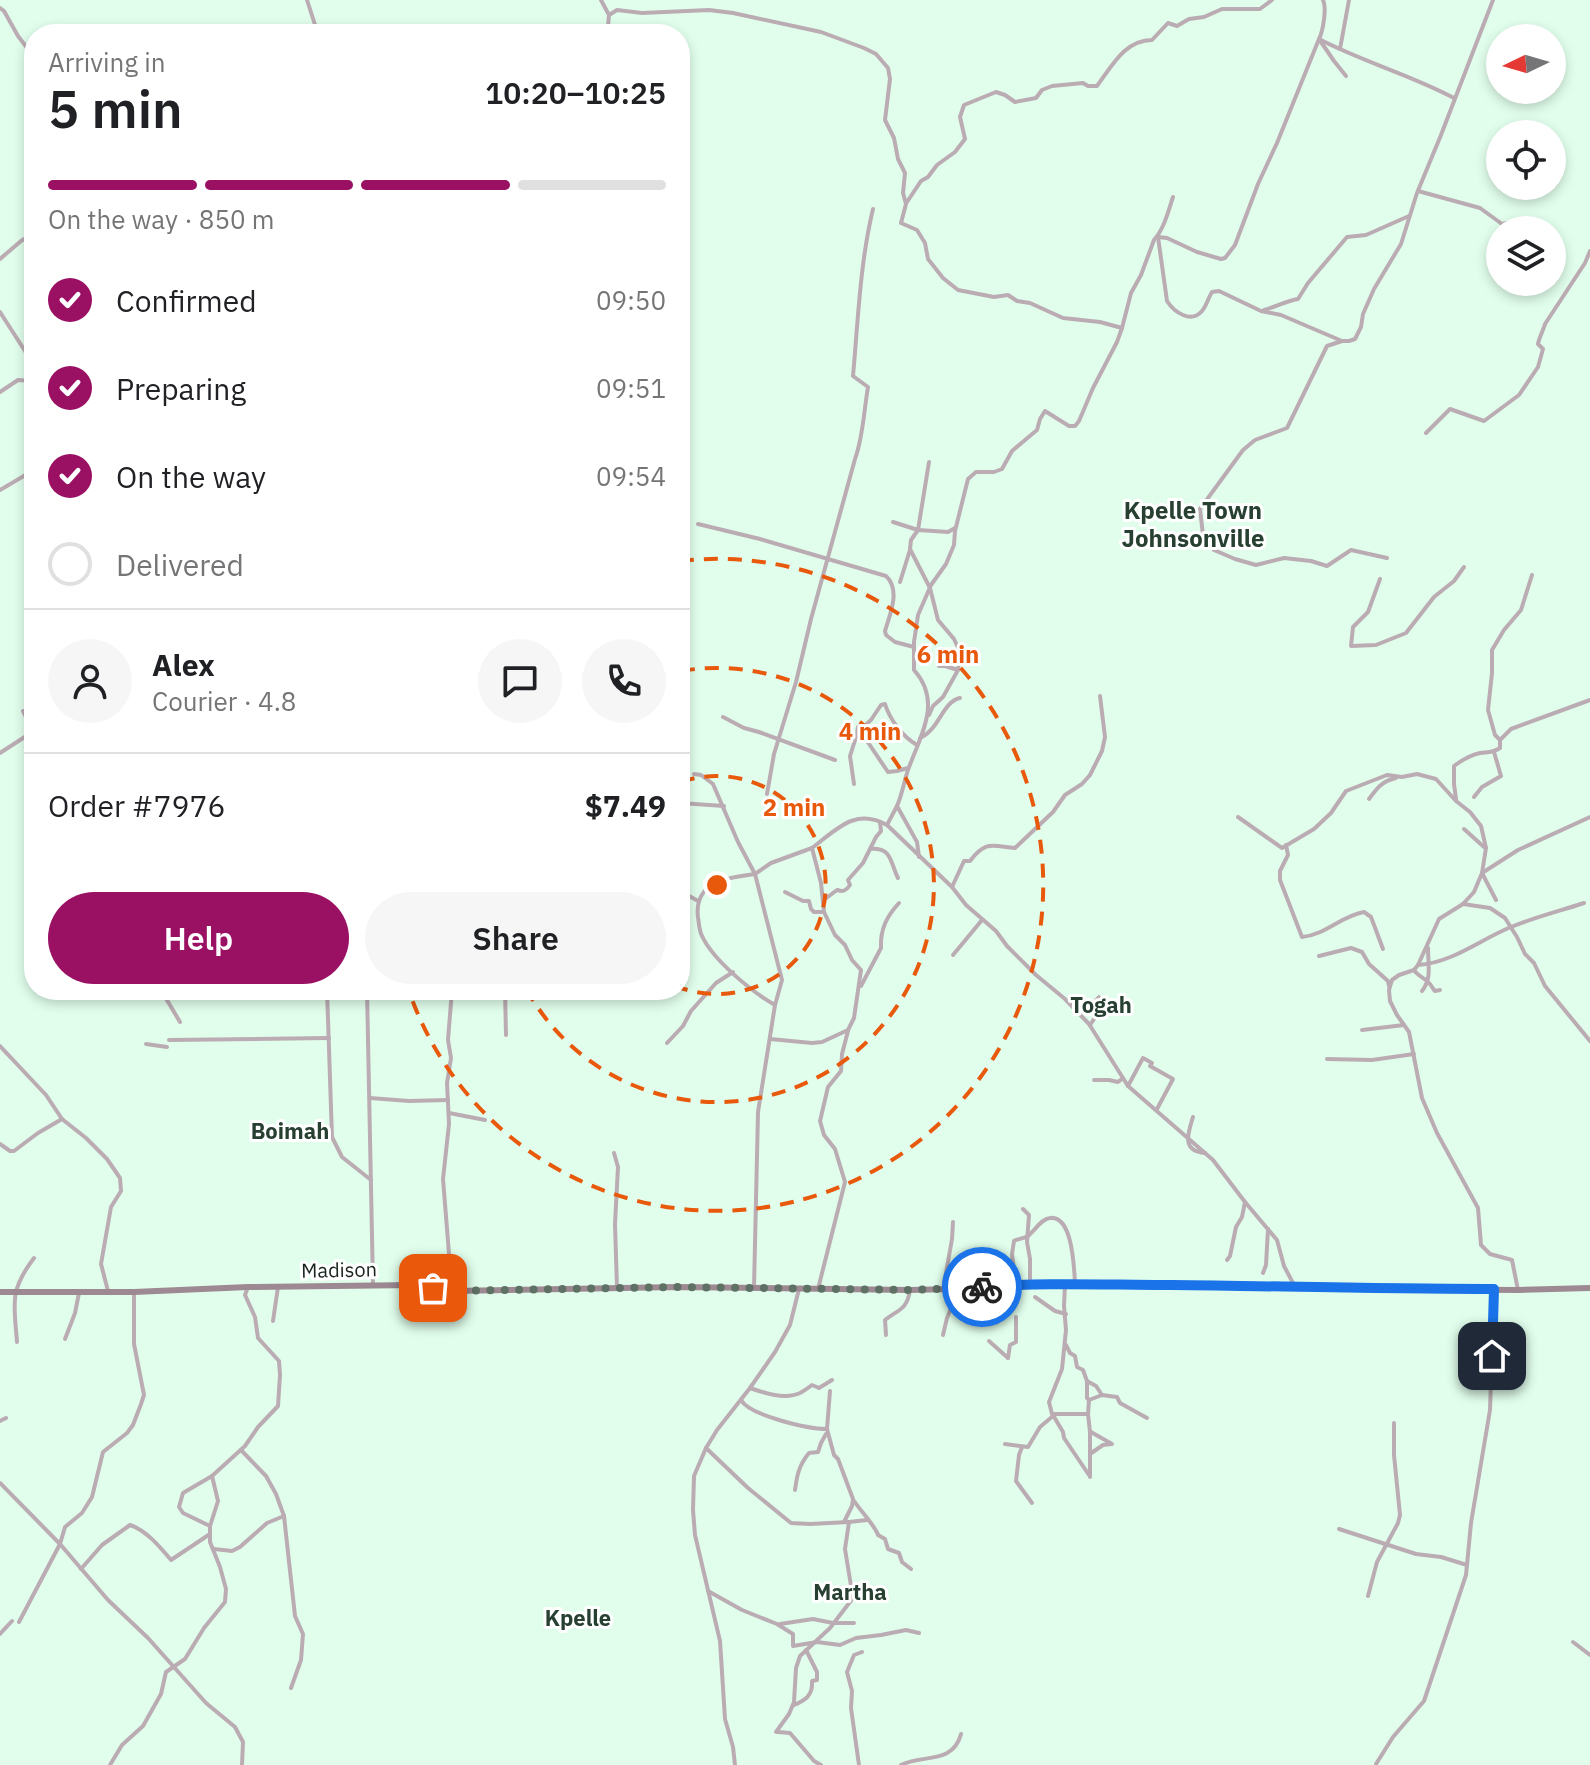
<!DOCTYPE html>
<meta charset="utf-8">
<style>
body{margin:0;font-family:"IBM Plex Sans",sans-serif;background:#f6f6f6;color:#202124;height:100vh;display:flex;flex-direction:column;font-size:30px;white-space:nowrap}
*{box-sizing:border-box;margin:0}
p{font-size:26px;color:#757577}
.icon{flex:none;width:44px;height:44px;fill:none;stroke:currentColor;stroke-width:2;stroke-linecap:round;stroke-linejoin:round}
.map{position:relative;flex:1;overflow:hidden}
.drawer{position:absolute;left:24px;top:24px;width:666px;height:976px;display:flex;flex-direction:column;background:#fff;border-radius:32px;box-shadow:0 4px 12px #0003}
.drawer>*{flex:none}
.needle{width:52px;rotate:265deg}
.tools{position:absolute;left:1486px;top:24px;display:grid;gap:16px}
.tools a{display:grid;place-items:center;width:80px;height:80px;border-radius:50%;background:#fff;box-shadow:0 4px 12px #0003;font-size:40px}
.pin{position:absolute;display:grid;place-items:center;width:68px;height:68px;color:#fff;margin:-34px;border-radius:16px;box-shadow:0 4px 12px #0006}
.courier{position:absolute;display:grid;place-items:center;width:80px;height:80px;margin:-40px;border:6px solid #1a73e8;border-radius:50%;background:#fff;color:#222;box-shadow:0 2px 10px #0007}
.overview em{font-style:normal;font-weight:600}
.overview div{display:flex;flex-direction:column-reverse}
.overview{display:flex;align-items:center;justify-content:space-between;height:136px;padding:0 24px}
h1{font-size:52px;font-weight:600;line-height:60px}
.bar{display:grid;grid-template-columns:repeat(4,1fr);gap:12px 8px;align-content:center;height:96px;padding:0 24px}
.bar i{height:10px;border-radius:6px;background:#e0e0e0}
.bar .active{background:#9a1164}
.bar p{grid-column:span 4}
.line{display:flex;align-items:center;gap:20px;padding:0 24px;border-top:2px solid #e0e0e0}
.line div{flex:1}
.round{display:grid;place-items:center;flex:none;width:84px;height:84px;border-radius:42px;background:#f6f6f6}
ol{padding:0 24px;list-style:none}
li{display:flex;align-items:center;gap:24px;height:88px}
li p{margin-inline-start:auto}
li .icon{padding:8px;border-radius:50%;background:#9a1164;color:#fff;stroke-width:4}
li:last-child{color:#757577}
li i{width:44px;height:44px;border:4px solid #e0e0e0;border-radius:50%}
.primary-button{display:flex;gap:16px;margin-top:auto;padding:16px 24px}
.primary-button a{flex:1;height:92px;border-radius:48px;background:#9a1164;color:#fff;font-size:32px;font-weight:600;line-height:92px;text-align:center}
.primary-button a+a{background:#f6f6f6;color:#202124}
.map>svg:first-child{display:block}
</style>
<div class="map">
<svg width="1590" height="1765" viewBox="0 0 1590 1765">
<rect width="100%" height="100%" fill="#e1feec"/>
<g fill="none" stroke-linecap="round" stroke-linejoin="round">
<g stroke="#baacb2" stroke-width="4">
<path d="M307,0L318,34"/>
<path d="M601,0L609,15"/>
<path d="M1323,0C1327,8 1323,31 1319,39L1334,61L1346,76"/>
<path d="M0,8L4,11L18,36L34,57"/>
<path d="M602,34L608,26L609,15L617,10L642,13L709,10L733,13L821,32L864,48L876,54L888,68L890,79L885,120L894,138L898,159L905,173L903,193L906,204L901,223L917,230L925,243L928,259L943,278L958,290L994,297L1008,295L1017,301L1030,303L1063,318L1100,322L1122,328"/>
<path d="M1340,49L1349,0"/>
<path d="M1418,191L1480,208L1502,224L1521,220L1546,230"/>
<path d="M907,202L921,181L928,177L937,165L955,152L965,139L960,117L964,105L996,92L1005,95L1015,102L1036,98L1042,90L1052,86L1083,83L1088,86H1097C1112,66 1125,40 1152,40L1168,23L1177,26L1189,19L1204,17L1222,9H1260L1272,0"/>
<path d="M1158,237L1167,301C1174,312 1191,324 1202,311C1207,305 1208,298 1212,292L1219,291L1261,311L1281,315L1342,341H1349L1355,339L1361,327L1363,314L1374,289L1401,244L1417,193L1441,135L1493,0"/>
<path d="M1158,237L1167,238L1197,252L1221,259L1225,258L1235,245L1258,184L1277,143L1319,39C1363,62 1411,75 1454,98"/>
<path d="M0,259L21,241L34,233"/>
<path d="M1264,310C1275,307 1286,301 1298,299L1308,283L1347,237L1366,235L1409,216"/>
<path d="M0,312L34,365"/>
<path d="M1342,341L1327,346L1287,428L1255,440L1243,450L1200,509L1203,535L1214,550L1235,559L1256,565L1284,558L1311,561L1327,566L1351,550L1387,558"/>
<path d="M0,392L18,380L34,381"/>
<path d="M1426,433L1450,409L1484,421L1519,395L1538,367L1543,349L1538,344C1539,338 1543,331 1545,324L1585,263L1590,251"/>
<path d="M0,490L34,470"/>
<path d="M893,522L918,530L929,462"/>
<path d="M698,524L760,539L886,576C901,590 890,614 885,631L886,635L895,642L914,647"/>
<path d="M1380,579L1368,612L1353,627L1351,646L1376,645L1406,633L1434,597L1454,581L1464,567"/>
<path d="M900,582L910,550"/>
<path d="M939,666H945L958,670"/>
<path d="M23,711L33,731"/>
<path d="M929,715L933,706L943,697L958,670L960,652L954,639L938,620L930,588L910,549L911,540L918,530L948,532L955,528"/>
<path d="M723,717L744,728L759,732L835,760"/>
<path d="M920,738C940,729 942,702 960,698"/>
<path d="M1500,740L1511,729L1590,700"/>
<path d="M0,753L34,731"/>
<path d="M680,764H684"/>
<path d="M908,768L897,771L888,772L863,735L862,728L871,720L881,705L885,704C890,720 903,737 917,745"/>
<path d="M694,774L701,775L713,784L738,842L755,874C743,876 729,877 717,882C702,888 696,902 698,917C699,923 699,930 702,936C713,960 752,992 775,1005"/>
<path d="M854,784L850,756L857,734L858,727L860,726L862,728"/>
<path d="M767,794L774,754L796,682L811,619L855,459C863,438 864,410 868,387L853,376C858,321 860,263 873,209"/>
<path d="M1474,797L1482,787L1501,776L1494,752"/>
<path d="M1369,799C1377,788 1382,781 1396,778"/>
<path d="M1456,799L1454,784V766C1462,760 1470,755 1480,753C1488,752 1493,753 1500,748V740L1495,735L1488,710L1492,673V650L1504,630L1521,610L1532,575"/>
<path d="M680,803L724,806"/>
<path d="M897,806C902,795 904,782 908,770C920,736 943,702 914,670V642L918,615L931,585L946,564L954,545L955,531L968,479L976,472H994L1002,469L1012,451L1037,430L1040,419L1045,411L1069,426H1075L1079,421L1093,388L1117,342L1122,328L1131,293L1141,275L1154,240C1164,229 1168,212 1173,197"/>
<path d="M1238,817L1282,848L1314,829L1331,813L1346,791L1387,775L1402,777L1417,774L1436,779L1456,801L1470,812L1481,826L1486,848L1482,873L1474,892L1463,904L1439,919L1418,965L1414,970L1399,975L1392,980L1389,990L1390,1001L1397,1015L1409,1032L1422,1098L1437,1133L1478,1208L1481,1245L1490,1254L1512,1260L1518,1290"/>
<path d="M887,825L897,806L917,842L919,857"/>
<path d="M1464,829L1484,847"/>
<path d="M1286,845L1288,855L1280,871V880L1302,937C1325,935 1341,916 1364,912L1371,917L1383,949"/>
<path d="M870,849C892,847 890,862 898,878"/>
<path d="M680,882L684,893L698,901"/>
<path d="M952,887L964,861H970C986,840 992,846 1015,848L1053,812L1065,795L1082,784L1090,775L1102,751L1105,737L1100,696"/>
<path d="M785,892L803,901H809L811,909L814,912H824"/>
<path d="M825,899L837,890C843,892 846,891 850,885L848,880L863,863L876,837L881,831L880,822"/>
<path d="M1496,900L1482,873L1518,850L1590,817"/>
<path d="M1463,904L1490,908L1505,918L1517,937L1525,954L1534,963L1545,986L1590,1041"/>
<path d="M953,955L982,920"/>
<path d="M1319,956L1351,948L1362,952L1369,964L1388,981L1389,986"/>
<path d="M1418,965C1452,963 1481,939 1511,927C1535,917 1560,911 1584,903"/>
<path d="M1414,970C1417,975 1422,977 1427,981C1431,984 1432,988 1435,991L1440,990"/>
<path d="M861,986L881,948C880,929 887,916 899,903"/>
<path d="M161,990L180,1022"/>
<path d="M327,990L332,1137L342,1157L371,1180"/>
<path d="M367,990L373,1286"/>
<path d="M505,990L506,1035"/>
<path d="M1422,991C1432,979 1428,964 1428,948"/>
<path d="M1070,1004L1092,1005L1099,997L1106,1005L1098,1013L1090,1025"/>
<path d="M1362,1030L1404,1025"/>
<path d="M770,1039L812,1043L822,1042L848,1030L854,1018L861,970L852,960L845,945L835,935L824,912L821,883L812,848C836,830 855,807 887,825L952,887L966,905L996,931L1007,946L1036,975L1065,999L1089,1024L1128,1086L1213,1160L1245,1202L1277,1240L1284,1266L1294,1285"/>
<path d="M169,1040L329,1038"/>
<path d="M667,1043L683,1026L691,1011L716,983L733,972"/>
<path d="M146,1044L167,1047"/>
<path d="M0,1046L46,1095L62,1119L86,1138L107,1159L120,1178L121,1191L111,1207L101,1264L108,1291"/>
<path d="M1327,1059L1372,1060L1414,1054"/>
<path d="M1094,1080H1109L1118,1082L1123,1078"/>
<path d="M1128,1086L1143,1058L1152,1063L1150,1066L1173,1079L1157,1109"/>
<path d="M370,1098L409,1101L448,1100"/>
<path d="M449,1113L485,1120"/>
<path d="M1193,1117C1188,1133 1181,1151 1205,1153"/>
<path d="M0,1144L10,1151H14L38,1133L62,1119"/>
<path d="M614,1153L618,1167L615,1224L617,1288"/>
<path d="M1023,1209L1029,1215L1027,1242L1030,1259V1283"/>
<path d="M1227,1260L1230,1256L1236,1227L1242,1217L1245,1202"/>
<path d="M1263,1273L1266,1265L1268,1229"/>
<path d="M1016,1284L1012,1254L1014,1241C1017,1239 1022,1239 1026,1237C1034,1233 1040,1219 1050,1218C1073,1215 1074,1269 1075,1283"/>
<path d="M1065,1284L1064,1306L1066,1330L1062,1369L1049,1402L1052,1414H1088L1090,1432V1477"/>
<path d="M754,1288L758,1112L775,1005L782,980L755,874L771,863L812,848"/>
<path d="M818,1289L845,1182L835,1149L824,1135L820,1121L828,1087L841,1071L842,1054L848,1031"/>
<path d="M943,1290L952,1239L953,1222"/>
<path d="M452,1291L443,1179L449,1124L447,1083L451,1058L448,1040L452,990"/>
<path d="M1035,1297L1055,1311L1066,1314"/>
<path d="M273,1321L278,1287"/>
<path d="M886,1335L885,1320C899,1309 907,1310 910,1290"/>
<path d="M943,1335L947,1318L952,1306V1289"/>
<path d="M65,1339L75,1313L79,1293"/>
<path d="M989,1341L1008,1358"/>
<path d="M17,1342C14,1303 9,1291 34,1258"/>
<path d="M1066,1345L1070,1353L1075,1356L1077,1367L1083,1370L1087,1381L1096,1386L1102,1395"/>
<path d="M1008,1358L1010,1345L1016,1342V1317"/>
<path d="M1087,1381V1398L1089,1400"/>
<path d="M750,1388C764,1393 785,1400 800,1393C804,1391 808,1388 812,1385L819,1388L832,1380"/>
<path d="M741,1400C750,1416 809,1429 827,1429L830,1391"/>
<path d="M1088,1414L1089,1400L1102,1395L1117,1397L1120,1403L1147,1418"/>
<path d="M1053,1415L1063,1432L1064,1438L1089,1475"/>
<path d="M0,1421L6,1418"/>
<path d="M827,1429L834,1455L838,1459L853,1499L852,1506L844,1522"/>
<path d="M1005,1444L1028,1447L1040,1427L1053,1416"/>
<path d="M1022,1447L1019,1455L1016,1481L1032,1503"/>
<path d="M706,1448L748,1488L791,1523L810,1524L849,1522L845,1549L853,1598L830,1628L800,1656L796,1668L794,1702L789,1714L776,1732"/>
<path d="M241,1450L266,1476L276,1494L284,1516"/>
<path d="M1090,1454L1103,1445L1112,1444L1091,1432"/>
<path d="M0,1483L60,1544L108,1600L148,1638L206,1703L235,1727L243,1742L242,1765"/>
<path d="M795,1490C797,1475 799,1465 809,1453L818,1452L821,1443L826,1434"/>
<path d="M854,1501C860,1510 876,1527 878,1535L885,1539L888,1549L899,1553L902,1562L911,1569"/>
<path d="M849,1522L867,1520"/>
<path d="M210,1526L183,1513L179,1507L183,1493L212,1476"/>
<path d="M1339,1529L1416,1554L1441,1557L1467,1565"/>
<path d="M214,1549L232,1551L240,1547L267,1523L284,1516L295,1616L303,1634L301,1660L291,1688"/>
<path d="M81,1569L102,1545L130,1525C146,1530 160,1547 171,1560L210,1534"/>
<path d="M708,1591L742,1610L777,1624L793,1634V1646L817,1642L840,1645L856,1638L881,1635L906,1630L919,1633"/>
<path d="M1368,1596L1377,1562L1398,1523L1400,1515L1394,1455V1423"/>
<path d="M19,1622L60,1544L65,1527L82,1513L92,1497L103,1452L127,1433L133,1425L141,1404L144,1395L134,1344V1293"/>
<path d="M780,1624L813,1619L833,1623H854"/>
<path d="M0,1634L12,1621"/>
<path d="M1573,1642L1590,1655"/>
<path d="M794,1705C806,1700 813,1695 812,1681L817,1680V1672L806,1650"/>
<path d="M778,1732L790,1733L814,1761L821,1765"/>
<path d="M1376,1764L1393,1737L1424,1701L1466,1575L1471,1523L1490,1410L1494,1291"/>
<path d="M110,1765L122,1745L143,1726L161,1694L166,1672L185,1659L204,1628L225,1602L226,1589L220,1567L210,1542V1526L218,1501L212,1476L245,1446L258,1427L278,1406L280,1375L279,1361L258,1338L255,1317L245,1295L248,1287"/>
<path d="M735,1765L733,1747L725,1719L720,1641L695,1535L693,1510L694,1476L706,1448L717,1430L750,1388L775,1352L790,1325L799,1289"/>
<path d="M859,1765L851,1708L852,1691L847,1672L854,1655L862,1652"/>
<path d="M901,1765C922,1754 953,1765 961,1734"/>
</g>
<path stroke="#9c8991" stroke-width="6" d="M0,1292H134L248,1287L414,1285L452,1291L677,1287L910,1290L952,1289L1030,1283L1295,1286L1378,1289L1518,1290L1590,1288"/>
</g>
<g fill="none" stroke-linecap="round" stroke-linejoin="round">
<path stroke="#5f7065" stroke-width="8" stroke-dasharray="0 14.4" d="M433,1288L452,1291L677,1287L910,1290L982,1287"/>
<path stroke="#1a73e8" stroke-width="10" d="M982,1287C1045,1282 1108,1285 1171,1285C1279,1286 1386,1289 1494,1289L1492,1356"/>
</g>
<g fill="none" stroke="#e8590c" stroke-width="4" stroke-dasharray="14 10">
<path d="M681 782A109 109 0 1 1 681 988"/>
<path d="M681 671A217 217 0 1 1 527 990"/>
<path d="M680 561A326 326 0 1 1 409 991"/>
</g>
<g text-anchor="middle" stroke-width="6" stroke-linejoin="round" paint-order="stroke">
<g font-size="20" fill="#19241d" stroke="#fff">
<text transform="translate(339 1270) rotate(-1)" y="7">Madison</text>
</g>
<g font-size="22" font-weight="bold" fill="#284032" stroke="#fff">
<text x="1101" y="1013">Togah</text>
<text x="290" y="1139">Boimah</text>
<text x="850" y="1600">Martha</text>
<text x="578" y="1626">Kpelle</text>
</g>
<g font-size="24" font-weight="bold" fill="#284032" stroke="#fff">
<text x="1193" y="519">Kpelle Town<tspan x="1193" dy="28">Johnsonville</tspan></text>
</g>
</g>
<circle cx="717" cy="885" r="12" fill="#e8590c" stroke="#fff" stroke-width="4"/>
<g font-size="24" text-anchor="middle" font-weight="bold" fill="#e8590c" stroke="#fff" stroke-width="6" stroke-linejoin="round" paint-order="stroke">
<text x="948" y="663">6 min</text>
<text x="870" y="740">4 min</text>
<text x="794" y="816">2 min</text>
</g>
</svg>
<div class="tools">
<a><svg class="needle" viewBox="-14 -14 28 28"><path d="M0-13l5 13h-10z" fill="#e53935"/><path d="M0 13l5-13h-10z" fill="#757577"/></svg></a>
<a><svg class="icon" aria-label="locate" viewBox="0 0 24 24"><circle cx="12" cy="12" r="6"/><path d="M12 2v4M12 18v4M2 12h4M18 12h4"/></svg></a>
<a><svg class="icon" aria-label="layers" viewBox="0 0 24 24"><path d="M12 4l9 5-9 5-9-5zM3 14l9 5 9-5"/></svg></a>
</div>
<div class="pin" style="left:433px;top:1288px;background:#ea580c"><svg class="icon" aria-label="bag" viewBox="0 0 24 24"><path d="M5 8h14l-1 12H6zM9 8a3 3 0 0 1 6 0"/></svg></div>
<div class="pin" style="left:1492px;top:1356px;background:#1f2937"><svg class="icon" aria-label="home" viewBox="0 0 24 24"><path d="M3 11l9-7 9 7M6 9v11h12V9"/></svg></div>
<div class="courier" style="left:982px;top:1287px"><svg class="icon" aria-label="bike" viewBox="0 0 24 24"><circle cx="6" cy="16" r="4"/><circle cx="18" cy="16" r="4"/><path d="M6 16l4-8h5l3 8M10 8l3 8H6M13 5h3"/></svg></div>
<section class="drawer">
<div class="overview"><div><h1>5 min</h1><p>Arriving in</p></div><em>10:20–10:25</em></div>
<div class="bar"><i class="active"></i><i class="active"></i><i class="active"></i><i></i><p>On the way · 850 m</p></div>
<ol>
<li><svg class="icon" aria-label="check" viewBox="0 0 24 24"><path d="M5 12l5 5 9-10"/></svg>Confirmed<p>09:50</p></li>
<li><svg class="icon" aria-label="check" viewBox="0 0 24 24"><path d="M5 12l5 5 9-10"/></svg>Preparing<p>09:51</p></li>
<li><svg class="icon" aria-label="check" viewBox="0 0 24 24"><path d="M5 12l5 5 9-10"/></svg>On the way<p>09:54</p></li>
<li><i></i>Delivered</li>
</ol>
<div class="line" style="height:144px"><a class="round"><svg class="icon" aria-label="person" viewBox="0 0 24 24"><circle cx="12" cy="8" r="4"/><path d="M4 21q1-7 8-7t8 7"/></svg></a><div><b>Alex</b><p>Courier · 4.8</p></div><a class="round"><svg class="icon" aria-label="chat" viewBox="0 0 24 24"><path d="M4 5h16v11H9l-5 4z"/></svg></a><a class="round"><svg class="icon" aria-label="phone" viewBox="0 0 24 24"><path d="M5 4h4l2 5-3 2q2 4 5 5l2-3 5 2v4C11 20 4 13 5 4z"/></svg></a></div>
<div class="line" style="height:104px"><div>Order #7976</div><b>$7.49</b></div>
<div class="primary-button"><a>Help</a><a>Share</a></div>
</section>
</div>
